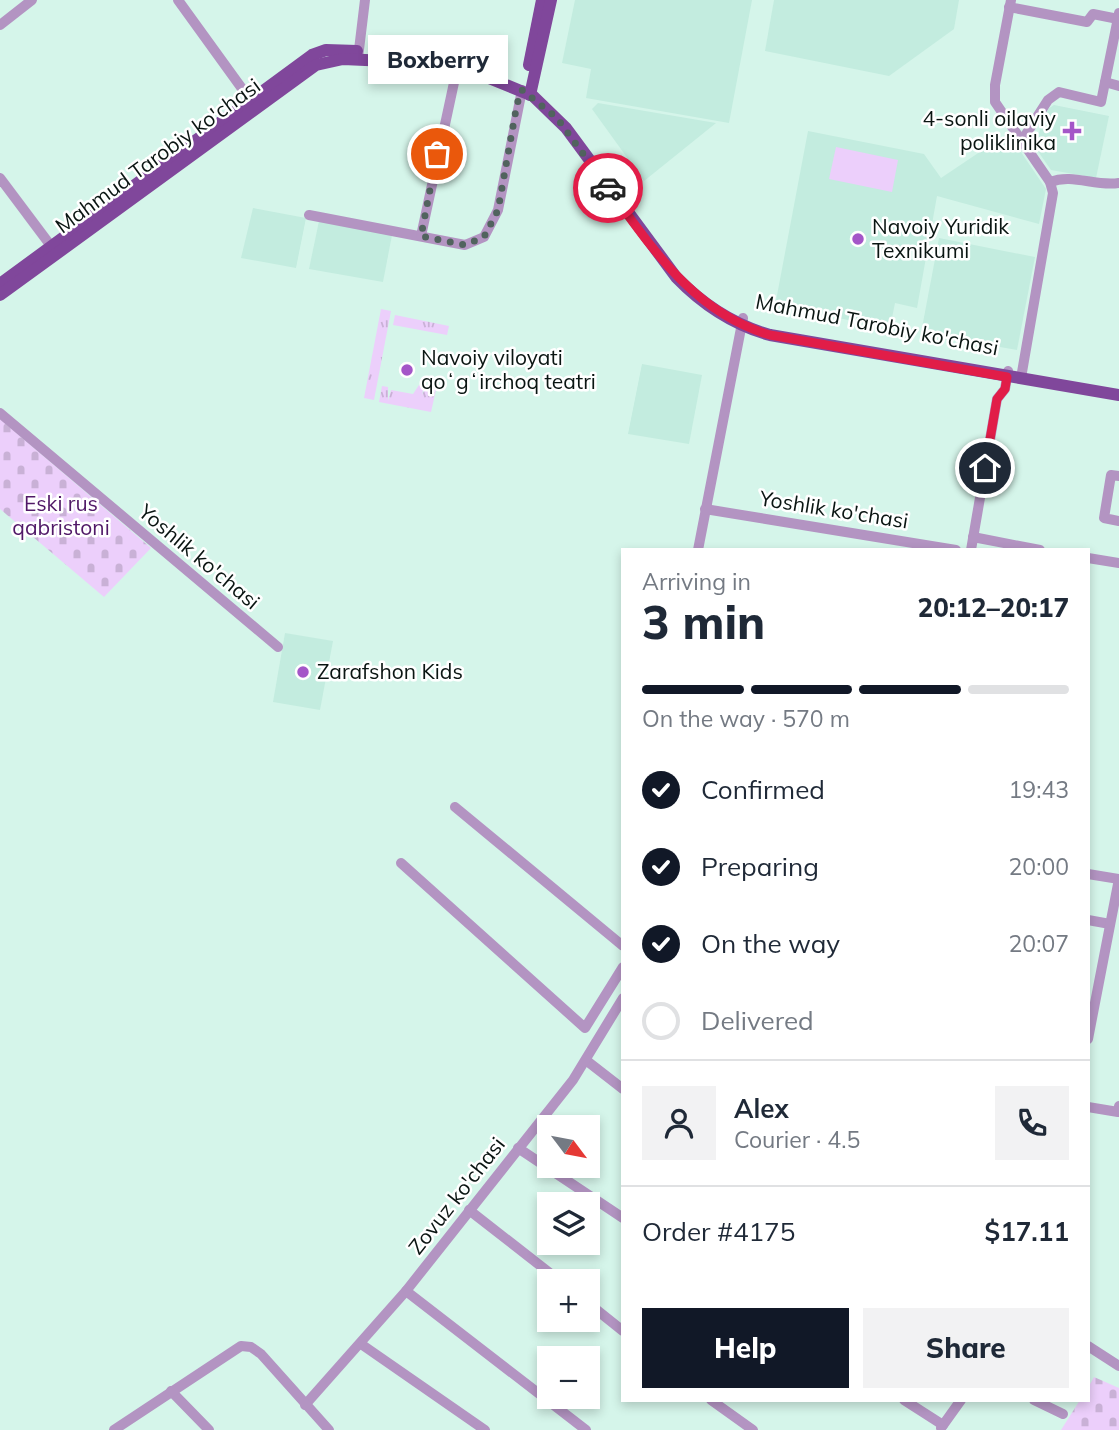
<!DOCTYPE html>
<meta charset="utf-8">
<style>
body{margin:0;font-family:Mulish,sans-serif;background:#f2f2f3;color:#1f2937;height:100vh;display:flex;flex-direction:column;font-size:26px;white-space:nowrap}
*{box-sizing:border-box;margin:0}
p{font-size:23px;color:#747a83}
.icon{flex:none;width:38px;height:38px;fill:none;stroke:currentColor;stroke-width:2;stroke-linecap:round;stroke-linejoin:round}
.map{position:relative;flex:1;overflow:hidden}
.panel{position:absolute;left:621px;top:548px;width:469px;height:854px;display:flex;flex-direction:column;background:#fff;border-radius:0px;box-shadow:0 4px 10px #0003}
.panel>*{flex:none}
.needle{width:46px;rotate:122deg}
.buttons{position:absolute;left:537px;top:1115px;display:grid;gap:14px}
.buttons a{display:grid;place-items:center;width:63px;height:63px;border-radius:0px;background:#fff;box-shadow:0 4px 10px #0003;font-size:35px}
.pin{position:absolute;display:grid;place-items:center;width:60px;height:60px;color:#fff;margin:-30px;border:4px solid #fff;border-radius:50%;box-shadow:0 2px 7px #0007}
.courier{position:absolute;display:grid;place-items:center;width:70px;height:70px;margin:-35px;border:5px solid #e11d48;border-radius:50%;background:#fff;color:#222;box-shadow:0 2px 9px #0007}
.bubble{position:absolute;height:49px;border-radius:0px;background:#fff;box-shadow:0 4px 10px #0003;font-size:23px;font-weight:800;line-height:49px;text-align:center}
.headline em{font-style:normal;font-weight:800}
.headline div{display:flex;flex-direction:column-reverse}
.headline{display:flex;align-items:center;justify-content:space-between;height:119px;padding:0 21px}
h1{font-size:46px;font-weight:800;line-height:52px}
.bar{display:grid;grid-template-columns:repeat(4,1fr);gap:10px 7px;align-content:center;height:84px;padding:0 21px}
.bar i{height:9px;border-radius:5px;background:#e0e1e3}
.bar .on{background:#111827}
.bar p{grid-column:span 4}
.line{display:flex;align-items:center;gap:18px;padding:0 21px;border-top:2px solid #e0e1e3}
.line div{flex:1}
.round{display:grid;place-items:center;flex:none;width:74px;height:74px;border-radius:0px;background:#f2f2f3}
ol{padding:0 21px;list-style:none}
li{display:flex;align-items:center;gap:21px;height:77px}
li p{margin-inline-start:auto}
li .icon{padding:7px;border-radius:50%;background:#111827;color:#fff;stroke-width:4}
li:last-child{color:#747a83}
li i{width:38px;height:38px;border:4px solid #e0e1e3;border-radius:50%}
.primary-button{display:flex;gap:14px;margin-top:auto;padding:14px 21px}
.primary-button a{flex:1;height:80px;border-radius:0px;background:#111827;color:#fff;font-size:28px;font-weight:800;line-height:80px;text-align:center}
.primary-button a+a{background:#f2f2f3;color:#1f2937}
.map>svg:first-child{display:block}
</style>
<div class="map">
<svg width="1119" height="1430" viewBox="0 0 1119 1430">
<defs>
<pattern id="grass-tufts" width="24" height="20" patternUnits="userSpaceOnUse" patternTransform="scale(1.75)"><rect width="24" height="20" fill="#eccffb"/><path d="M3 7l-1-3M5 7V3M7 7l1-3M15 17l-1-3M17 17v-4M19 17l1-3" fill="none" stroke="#c9b1d6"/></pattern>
<pattern id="cemetery-stones" width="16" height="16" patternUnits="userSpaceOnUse" patternTransform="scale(1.75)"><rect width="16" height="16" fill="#eccffb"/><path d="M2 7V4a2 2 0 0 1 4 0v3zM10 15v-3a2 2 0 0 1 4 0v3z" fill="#c9b1d6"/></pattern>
</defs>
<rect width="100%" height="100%" fill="#d5f5ea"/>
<g fill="#c3ecdf">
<path d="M575,0H752L729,123L586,98L591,69L562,63Z"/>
<path d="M774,0H959L954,29L889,76L765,51Z"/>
<path d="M598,103L716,123L644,181L592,109Z"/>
<path d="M1054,105L1109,116L1096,178L1051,170L1035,147L1045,111Z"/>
<path d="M808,131L924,154L941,178L1008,133L1046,189L1039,224L937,196L917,308L895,303L890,328L775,306Z"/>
<path d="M253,208L306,218L296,268L241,258Z"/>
<path d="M319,221L392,235L383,282L309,269Z"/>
<path d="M939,238L1035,257L1017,350L921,333Z"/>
<path d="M642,364L702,375L689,444L628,434Z"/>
<path d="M285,633L333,641L320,710L273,702Z"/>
</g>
<g fill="url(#grass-tufts)">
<path d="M381,309L391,311L374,400L364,398Z"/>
<path d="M395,315L449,326L447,335L393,325Z"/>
<path d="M419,385L424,386L422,395L427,385L436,390L431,412L379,402L382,386L388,387V401L391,390L413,394Z"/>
</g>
<g fill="url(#cemetery-stones)">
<path d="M0,419L151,548L104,597L0,509Z"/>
<path d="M1094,1377L1119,1388V1430H1061L1080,1400H1088L1089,1386Z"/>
</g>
<path fill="#eccffb" d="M836,147L898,160L892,192L829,179Z"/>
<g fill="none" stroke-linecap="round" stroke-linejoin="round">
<g stroke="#b394c2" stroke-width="10">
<path d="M178,0L251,101"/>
<path d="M1011,0L995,85V102L1050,182L1053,193L1021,378"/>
<path d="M1009,7L1087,22L1093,14L1118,19"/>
<path d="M0,25L32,0"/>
<path d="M358,58L365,0"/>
<path d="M1105,82L1119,86"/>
<path d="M1021,142L1048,100L1059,92L1101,102L1119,13"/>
<path d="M0,178L51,246"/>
<path d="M1050,182C1073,173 1095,187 1119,183"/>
<path d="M309,215L465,245L484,237L498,210L522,90"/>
<path d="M421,236L458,64"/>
<path d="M0,413L278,647"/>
<path d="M1119,476L1111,475L1104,518L1119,521"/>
<path d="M705,509L956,550"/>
<path d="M973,537L1040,550"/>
<path d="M698,550L743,318"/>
<path d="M971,550L997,399L1005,389L1008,371"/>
<path d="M1088,558L1119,563"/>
<path d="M455,807L623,946"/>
<path d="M401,863L585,1028L623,967"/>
<path d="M1088,874L1119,879"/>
<path d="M1088,920L1110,924"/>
<path d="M1088,1039L1119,879"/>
<path d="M587,1061L623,1089"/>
<path d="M1088,1107L1118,1112L1119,1106"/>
<path d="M518,1148L623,1218"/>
<path d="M469,1210L560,1281"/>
<path d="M406,1291L586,1430"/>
<path d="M588,1303L623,1331"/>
<path d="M361,1344L485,1430"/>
<path d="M1088,1346L1119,1366"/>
<path d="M171,1391L209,1430"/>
<path d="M711,1400L753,1430"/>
<path d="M904,1400L943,1425"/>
<path d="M1034,1400L1063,1414"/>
<path d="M305,1405L406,1291L573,1080L623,998"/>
<path d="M941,1428L961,1400"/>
<path d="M114,1430L241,1346L251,1347L261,1354L329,1430"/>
</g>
<g stroke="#80479b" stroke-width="12">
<path d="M529,65L542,0"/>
<path d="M530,95L551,0"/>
<path d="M0,284L312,55L326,50L357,51"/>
<path d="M0,295L316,65L343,59L410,62L484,76L533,96L566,128L676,277C703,305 734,325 770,335L1119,395"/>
</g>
</g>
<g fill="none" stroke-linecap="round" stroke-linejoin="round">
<path stroke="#51635e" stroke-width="7" stroke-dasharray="0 12.6" d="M437,154L421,236L465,245L484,237L498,210L517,104L522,90L557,118L608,188"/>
<path stroke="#e11d48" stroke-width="9" d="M608,188C653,249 694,313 770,335L1007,377L1005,389L997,399L985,468"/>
</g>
<g fill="#a456c8" stroke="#fff" stroke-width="2.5">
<path d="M1068.5 120.5h7v7h7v7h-7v7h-7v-7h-7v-7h7z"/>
<circle cx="858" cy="239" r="7"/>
<circle cx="407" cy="370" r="7"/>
<circle cx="303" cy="672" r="7"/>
</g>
<g text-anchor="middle" stroke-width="5" stroke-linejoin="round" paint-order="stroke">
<g font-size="21" fill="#0a1512" stroke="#fff" text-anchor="start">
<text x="1056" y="126" text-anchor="end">4-sonli oilaviy<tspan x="1056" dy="24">poliklinika</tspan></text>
<text x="872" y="234">Navoiy Yuridik<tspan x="872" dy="24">Texnikumi</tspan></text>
<text x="421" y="365">Navoiy viloyati<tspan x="421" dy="24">qoʻgʻirchoq teatri</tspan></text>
<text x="317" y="679">Zarafshon Kids</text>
</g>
<g font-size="21" fill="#0a1512" stroke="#fff">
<text transform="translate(158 156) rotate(-36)" y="7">Mahmud Tarobiy ko'chasi</text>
<text transform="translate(877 325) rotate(11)" y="7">Mahmud Tarobiy ko'chasi</text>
<text transform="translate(834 510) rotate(9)" y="7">Yoshlik ko'chasi</text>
<text transform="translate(199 557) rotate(40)" y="7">Yoshlik ko'chasi</text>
<text transform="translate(457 1196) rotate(-52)" y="7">Zovuz ko'chasi</text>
</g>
<g font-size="21" fill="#501867" stroke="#fff">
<text x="61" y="511">Eski rus<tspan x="61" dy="24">qabristoni</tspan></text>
</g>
</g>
</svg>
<div class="buttons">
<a><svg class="needle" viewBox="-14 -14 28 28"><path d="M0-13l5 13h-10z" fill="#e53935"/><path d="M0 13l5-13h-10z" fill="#747a83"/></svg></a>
<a><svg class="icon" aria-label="layers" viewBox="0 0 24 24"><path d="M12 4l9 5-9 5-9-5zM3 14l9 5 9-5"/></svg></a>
<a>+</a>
<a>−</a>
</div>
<div class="pin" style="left:437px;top:154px;background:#ea580c"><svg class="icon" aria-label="bag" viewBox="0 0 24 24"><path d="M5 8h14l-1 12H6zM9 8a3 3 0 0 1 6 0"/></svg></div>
<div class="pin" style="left:985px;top:468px;background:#1f2937"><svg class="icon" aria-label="home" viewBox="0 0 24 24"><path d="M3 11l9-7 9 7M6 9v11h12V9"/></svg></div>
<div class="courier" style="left:608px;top:188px"><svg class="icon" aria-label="car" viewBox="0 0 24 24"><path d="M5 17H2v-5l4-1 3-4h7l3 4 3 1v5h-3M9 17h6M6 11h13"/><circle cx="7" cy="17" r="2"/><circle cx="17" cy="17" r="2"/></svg></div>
<div class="bubble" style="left:368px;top:35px;width:140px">Boxberry</div>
<section class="panel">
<div class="headline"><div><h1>3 min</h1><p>Arriving in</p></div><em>20:12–20:17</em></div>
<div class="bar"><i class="on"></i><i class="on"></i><i class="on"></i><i></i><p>On the way · 570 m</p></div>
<ol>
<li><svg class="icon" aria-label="check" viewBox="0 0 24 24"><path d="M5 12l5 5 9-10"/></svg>Confirmed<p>19:43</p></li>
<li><svg class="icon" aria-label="check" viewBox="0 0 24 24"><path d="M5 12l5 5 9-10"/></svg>Preparing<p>20:00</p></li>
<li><svg class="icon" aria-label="check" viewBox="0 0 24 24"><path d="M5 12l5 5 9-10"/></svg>On the way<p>20:07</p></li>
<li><i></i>Delivered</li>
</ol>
<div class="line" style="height:126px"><a class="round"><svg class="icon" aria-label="person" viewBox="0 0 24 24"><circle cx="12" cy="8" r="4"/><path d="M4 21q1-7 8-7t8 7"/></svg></a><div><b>Alex</b><p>Courier · 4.5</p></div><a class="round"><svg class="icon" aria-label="phone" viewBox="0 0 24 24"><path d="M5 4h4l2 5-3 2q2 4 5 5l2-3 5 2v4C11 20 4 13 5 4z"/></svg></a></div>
<div class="line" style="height:91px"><div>Order #4175</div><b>$17.11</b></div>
<div class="primary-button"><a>Help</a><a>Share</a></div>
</section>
</div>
